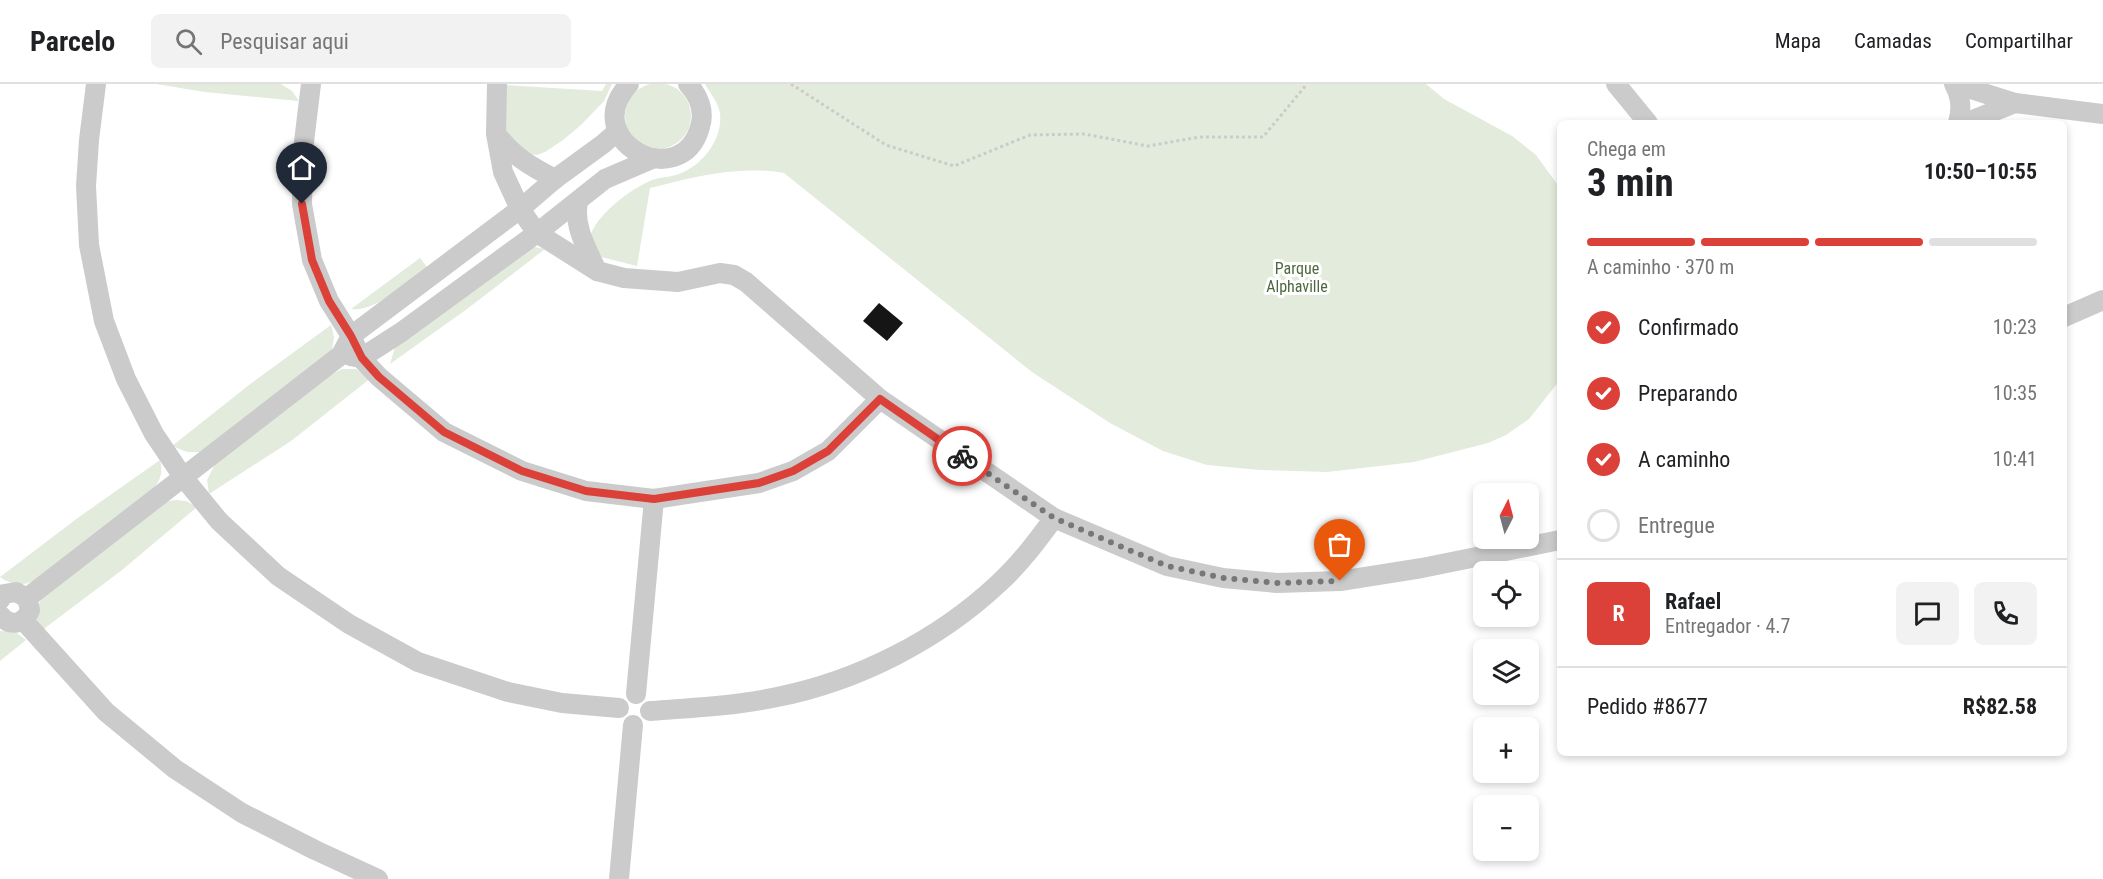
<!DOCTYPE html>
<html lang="pt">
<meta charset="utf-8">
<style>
body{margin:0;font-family:"Roboto Condensed",sans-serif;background:#f2f2f2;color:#202124;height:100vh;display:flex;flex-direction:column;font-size:22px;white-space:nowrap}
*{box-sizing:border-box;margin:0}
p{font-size:20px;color:#757577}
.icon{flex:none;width:33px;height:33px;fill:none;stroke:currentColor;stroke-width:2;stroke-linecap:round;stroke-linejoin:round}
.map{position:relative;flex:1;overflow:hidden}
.details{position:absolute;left:1557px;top:36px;width:510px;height:636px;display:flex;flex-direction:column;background:#fff;border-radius:9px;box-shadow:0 3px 9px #0003}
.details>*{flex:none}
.needle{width:39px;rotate:6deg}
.fabs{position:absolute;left:1473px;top:399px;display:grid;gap:12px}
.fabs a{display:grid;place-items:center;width:66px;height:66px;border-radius:9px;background:#fff;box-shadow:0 3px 9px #0003;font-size:30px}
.pin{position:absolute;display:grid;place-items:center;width:51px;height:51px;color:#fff;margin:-62px -26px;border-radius:50% 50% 50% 0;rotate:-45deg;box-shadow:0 0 6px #0007}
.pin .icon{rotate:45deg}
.courier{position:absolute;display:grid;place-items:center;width:60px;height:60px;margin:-30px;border:4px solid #dc4139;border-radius:50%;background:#fff;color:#222;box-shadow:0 2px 8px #0007}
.summary em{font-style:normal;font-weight:700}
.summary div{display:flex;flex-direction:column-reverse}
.summary{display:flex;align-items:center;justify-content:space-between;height:102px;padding:0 30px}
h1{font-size:39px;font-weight:700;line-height:45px}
.bar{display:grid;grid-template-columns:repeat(4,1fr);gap:9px 6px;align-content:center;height:72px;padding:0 30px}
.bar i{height:8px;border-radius:4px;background:#e0e0e0}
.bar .selected{background:#dc4139}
.bar p{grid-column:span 4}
.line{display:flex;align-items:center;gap:15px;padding:0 30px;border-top:2px solid #e0e0e0}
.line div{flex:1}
.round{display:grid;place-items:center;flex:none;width:63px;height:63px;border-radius:9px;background:#f2f2f2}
ol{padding:0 30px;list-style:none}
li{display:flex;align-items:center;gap:18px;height:66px}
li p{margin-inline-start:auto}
li .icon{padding:6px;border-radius:50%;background:#dc4139;color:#fff;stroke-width:4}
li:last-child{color:#757577}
li i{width:33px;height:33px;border:3px solid #e0e0e0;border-radius:50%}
header{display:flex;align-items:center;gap:36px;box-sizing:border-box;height:84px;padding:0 30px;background:#fff;border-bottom:2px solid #e0e0e0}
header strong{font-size:28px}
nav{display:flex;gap:33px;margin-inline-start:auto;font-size:21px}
.search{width:420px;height:54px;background:#f2f2f2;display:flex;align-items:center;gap:15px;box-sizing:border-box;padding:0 21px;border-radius:9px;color:#757577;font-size:22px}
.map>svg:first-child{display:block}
</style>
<header>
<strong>Parcelo</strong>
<div class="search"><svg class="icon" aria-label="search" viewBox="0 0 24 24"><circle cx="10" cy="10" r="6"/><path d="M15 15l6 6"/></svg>Pesquisar aqui</div>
<nav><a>Mapa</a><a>Camadas</a><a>Compartilhar</a></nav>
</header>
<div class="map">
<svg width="2103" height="795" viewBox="0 0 2103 795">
<rect width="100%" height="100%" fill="#fff"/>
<g fill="#e2ebdc">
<circle cx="658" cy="32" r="33"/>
<path d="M156,0H281L292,7L299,17L205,8Z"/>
<path d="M606,0H612L604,17L581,41L563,56L545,68L537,71L527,70L504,46L505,1L602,7Z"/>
<path d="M705,0H1426L1444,15L1512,52L1536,71L1560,104V296L1529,335L1506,351L1488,359L1414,378L1327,388L1260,386L1207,381L1163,367L1110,339L1032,288L784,89C739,81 693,93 650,104L637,182L601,173L590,154C594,132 632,104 652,96C661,93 671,93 679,90C703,81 723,55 720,29C718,18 710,9 705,0Z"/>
<path d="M535,163L545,165L467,225L390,280L395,263L526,165Z"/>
<path d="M420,174L427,183C407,198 377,228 351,225Z"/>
<path d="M331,241L334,253L332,266L201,368H187L172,362L249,301Z"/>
<path d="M342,285H356L371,294L291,357L209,410L207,396L215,380L329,292Z"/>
<path d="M160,376C163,387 161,395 154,404L33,497C21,503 10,500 0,493L79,433Z"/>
<path d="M177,416L186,417L197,423L122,486L41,547C34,535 35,524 43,512L167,417Z"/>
<path d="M0,547H14L26,556L0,577Z"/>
</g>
<path fill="#151515" d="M879,219L903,239L887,257L863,237Z"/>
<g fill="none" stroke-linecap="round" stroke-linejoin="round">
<path stroke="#cbcbcb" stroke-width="3" stroke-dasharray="3 3" stroke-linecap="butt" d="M791,0L886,61L954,82L1030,51L1084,50L1148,62L1200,53H1263L1307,0"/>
<g stroke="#cbcbcb" stroke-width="20">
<path d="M96,0L89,56L86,102L89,161L104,237L126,295L154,350L183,393L219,437L278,492L349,540L418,578L508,608L562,619L619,624"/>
<path d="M311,0L303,66L302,120L312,176L329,217L351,252L361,274L379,293L444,348L522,387L586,407L654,415L759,399L793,387L828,367L880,315"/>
<path d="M497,0L496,50L503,88L520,125L537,149L597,187L624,194L678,198L720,189L734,191L746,198L880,315L1054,434L1167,482L1223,494L1277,499L1340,497L1422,484L1560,456"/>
<path d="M629,0C577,57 681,111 700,43C705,27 699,12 688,0"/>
<path d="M1616,0L1648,39"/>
<path d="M1954,0C1961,13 1962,24 1958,39"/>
<path d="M1955,0L2015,19L2103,30"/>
<path d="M1965,39L2015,19"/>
<path d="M498,52C514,73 532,83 555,95"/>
<path d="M578,118C573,142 587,165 597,187"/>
<path d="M2064,233L2103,216"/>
<path d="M350,272L361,274L400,249L537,149L605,95L654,74"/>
<path d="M27,514L341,271L351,252L520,125L555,95L603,60L618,47"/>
<path d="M0,516L4,510L16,508L27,514L30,526C24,541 10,543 0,531"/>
<path d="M23,536L106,628L175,685L242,729L315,766L378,795"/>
<path d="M636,610L654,415"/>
<path d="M650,627C692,624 735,622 777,613C858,597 938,556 998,500C1020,480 1037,457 1054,434"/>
<path d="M619,795L633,641"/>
</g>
</g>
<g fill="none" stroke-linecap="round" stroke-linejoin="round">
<path stroke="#777" stroke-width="6" stroke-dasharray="0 10.8" d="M962,372L1054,434L1167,482L1223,494L1277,499L1340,497"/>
<path stroke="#dc4139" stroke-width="8" d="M302,120L312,176L329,217L351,252L362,274L379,293L444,348L522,387L586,407L654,415L759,399L793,387L828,367L880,315L962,372"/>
</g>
<g text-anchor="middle" stroke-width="6" stroke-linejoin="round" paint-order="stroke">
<g font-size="16" fill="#4c683e" stroke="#fff">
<text x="1297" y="190">Parque<tspan x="1297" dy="18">Alphaville</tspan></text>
</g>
</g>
</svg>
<div class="fabs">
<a><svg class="needle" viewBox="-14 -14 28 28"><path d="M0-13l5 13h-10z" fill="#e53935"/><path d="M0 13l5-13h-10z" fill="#757577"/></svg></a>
<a><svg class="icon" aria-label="locate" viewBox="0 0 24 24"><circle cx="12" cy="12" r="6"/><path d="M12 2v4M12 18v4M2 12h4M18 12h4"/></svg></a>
<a><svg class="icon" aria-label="layers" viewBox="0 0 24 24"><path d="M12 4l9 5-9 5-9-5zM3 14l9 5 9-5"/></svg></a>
<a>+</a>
<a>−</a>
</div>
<div class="pin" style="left:1340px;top:497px;background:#ea580c"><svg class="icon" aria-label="bag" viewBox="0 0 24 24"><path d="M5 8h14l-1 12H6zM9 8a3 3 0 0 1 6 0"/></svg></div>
<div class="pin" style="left:302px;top:120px;background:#1f2937"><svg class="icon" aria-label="home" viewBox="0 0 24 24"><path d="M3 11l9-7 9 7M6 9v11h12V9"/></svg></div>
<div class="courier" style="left:962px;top:372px"><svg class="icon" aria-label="bike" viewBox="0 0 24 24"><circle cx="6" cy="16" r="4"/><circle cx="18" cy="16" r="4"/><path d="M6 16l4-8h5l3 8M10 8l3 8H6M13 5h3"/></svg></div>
<section class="details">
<div class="summary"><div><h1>3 min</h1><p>Chega em</p></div><em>10:50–10:55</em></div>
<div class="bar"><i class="selected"></i><i class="selected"></i><i class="selected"></i><i></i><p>A caminho · 370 m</p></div>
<ol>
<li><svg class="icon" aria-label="check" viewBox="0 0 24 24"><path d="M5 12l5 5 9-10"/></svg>Confirmado<p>10:23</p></li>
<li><svg class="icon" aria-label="check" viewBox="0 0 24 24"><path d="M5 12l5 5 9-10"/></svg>Preparando<p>10:35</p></li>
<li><svg class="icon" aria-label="check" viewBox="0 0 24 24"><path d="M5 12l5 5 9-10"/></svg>A caminho<p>10:41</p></li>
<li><i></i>Entregue</li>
</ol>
<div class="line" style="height:108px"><b class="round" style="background:#dc4139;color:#fff">R</b><div><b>Rafael</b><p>Entregador · 4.7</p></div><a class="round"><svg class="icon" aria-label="chat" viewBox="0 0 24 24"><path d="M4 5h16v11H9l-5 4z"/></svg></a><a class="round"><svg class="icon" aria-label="phone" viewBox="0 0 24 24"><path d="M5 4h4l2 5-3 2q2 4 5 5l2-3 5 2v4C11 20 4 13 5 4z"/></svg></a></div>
<div class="line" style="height:78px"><div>Pedido #8677</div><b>R$82.58</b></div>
</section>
</div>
